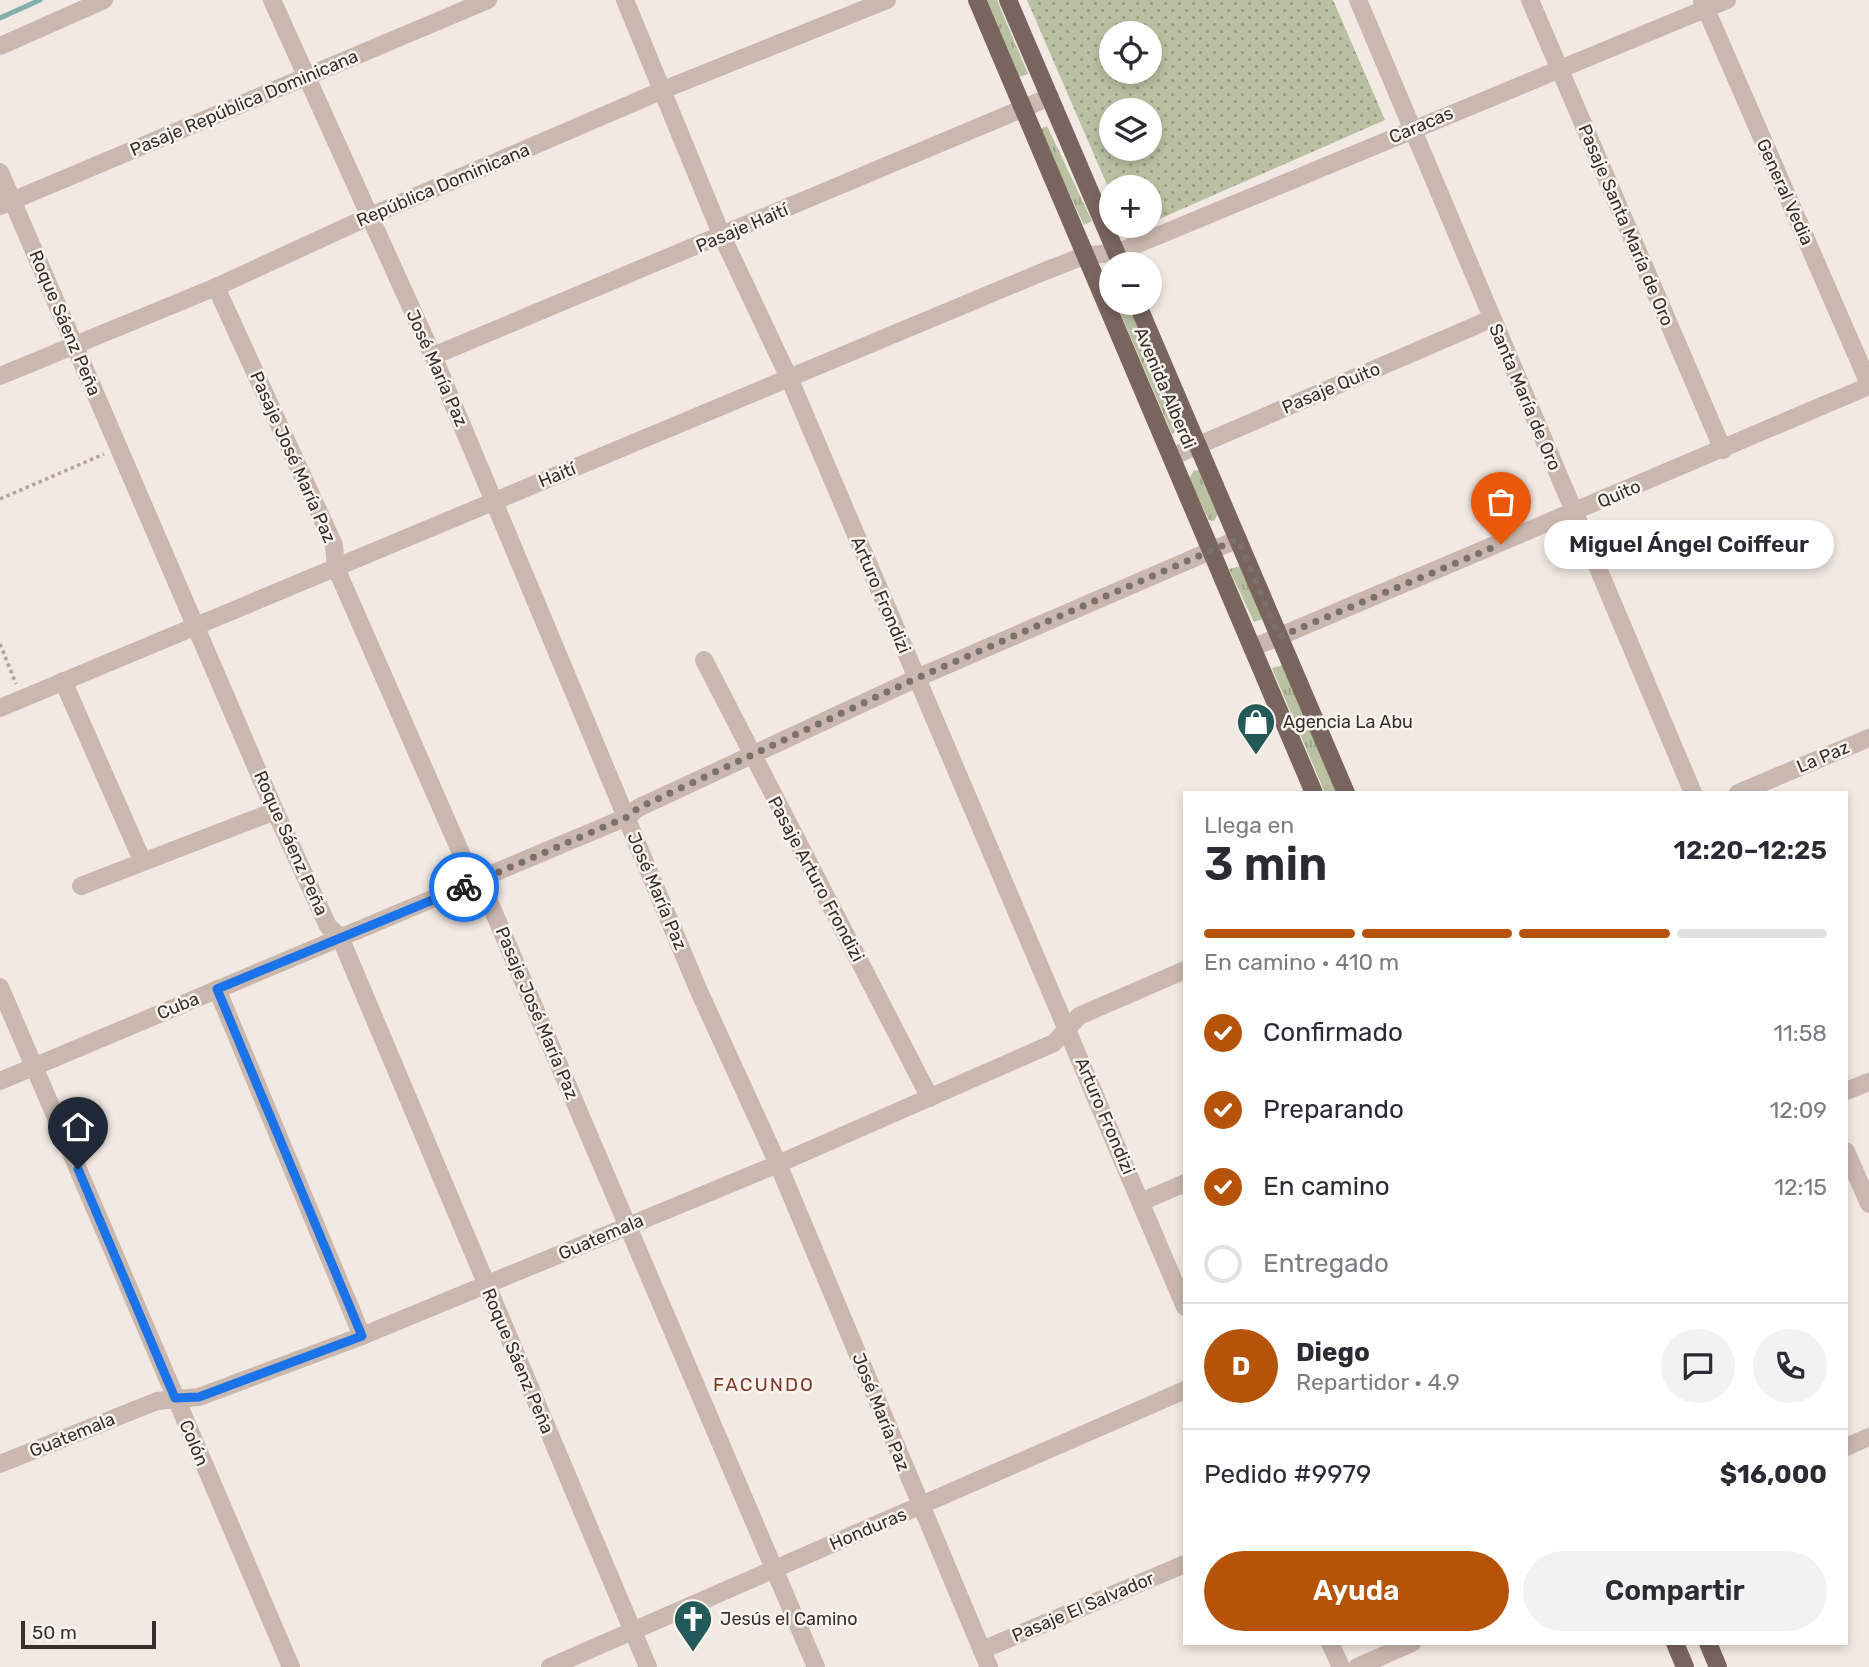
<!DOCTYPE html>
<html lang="es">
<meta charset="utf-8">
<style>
body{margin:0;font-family:Rubik,sans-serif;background:#f2f2f3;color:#2b2b33;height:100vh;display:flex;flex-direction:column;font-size:26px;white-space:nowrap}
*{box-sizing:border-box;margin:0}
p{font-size:23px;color:#7c7c81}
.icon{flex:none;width:38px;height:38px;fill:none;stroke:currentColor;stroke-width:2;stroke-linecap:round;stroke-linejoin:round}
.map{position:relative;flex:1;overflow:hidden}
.drawer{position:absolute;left:1183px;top:791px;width:665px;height:854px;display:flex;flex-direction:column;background:#fff;border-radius:0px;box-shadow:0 4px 10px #0003}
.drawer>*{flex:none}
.buttons{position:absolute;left:1099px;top:21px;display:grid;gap:14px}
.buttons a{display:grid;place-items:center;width:63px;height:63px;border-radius:50%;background:#fff;box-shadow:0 4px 10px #0003;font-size:35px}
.scale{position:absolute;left:21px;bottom:18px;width:135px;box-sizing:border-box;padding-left:7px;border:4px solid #392f2c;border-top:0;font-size:19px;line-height:24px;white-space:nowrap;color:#392f2c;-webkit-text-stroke:5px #faf4ee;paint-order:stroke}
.pin{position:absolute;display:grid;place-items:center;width:60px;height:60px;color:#fff;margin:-72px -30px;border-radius:50% 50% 50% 0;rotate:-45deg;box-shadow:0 0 7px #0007}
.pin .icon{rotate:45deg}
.courier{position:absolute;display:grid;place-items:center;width:70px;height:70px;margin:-35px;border:5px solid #1a73e8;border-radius:50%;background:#fff;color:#222;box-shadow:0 2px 9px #0007}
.bubble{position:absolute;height:49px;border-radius:24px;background:#fff;box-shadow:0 4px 10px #0003;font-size:23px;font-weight:600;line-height:49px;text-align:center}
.head em{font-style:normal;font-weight:600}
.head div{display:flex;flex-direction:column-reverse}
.head{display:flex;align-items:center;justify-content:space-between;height:119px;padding:0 21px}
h1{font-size:46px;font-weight:600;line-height:52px}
.bar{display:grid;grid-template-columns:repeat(4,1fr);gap:10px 7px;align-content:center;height:84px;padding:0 21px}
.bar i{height:9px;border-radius:5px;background:#e1e1e2}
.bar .active{background:#b45309}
.bar p{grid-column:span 4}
.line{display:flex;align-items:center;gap:18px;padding:0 21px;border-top:2px solid #e1e1e2}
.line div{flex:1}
.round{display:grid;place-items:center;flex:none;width:74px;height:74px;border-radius:37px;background:#f2f2f3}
ol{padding:0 21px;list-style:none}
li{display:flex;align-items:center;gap:21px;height:77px}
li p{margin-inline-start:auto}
li .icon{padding:7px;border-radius:50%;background:#b45309;color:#fff;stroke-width:4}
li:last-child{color:#7c7c81}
li i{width:38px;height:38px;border:4px solid #e1e1e2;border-radius:50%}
.cta{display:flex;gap:14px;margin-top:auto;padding:14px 21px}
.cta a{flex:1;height:80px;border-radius:42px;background:#b45309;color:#fff;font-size:28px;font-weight:600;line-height:80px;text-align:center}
.cta a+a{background:#f2f2f3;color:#2b2b33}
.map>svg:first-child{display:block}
</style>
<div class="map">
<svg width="1869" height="1667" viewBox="0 0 1869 1667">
<defs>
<pattern id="grass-tufts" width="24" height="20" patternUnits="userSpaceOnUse" patternTransform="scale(1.75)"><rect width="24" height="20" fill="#b9c1a2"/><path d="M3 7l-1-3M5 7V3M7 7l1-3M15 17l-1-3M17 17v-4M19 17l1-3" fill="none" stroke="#979d84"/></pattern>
<pattern id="park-dots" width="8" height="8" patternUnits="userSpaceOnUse" patternTransform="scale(1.75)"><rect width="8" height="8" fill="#b9c1a2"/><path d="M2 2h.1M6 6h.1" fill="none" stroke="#979d84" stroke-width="1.8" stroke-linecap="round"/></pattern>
</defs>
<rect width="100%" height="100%" fill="#f2e9e2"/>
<g fill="url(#grass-tufts)">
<path d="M985,0H997L1028,74L1019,77Z"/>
<path d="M1047,126L1092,221L1084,225L1039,129Z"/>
<path d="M1116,303H1129L1180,429L1172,434Z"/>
<path d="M1194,470L1199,471L1218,514L1214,521L1209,520L1189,479Z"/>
<path d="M1240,566L1263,619L1254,622L1229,569Z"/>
<path d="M1283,665L1337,793H1325L1272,668Z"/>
</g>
<path fill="url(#park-dots)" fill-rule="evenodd" d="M1027,0H1333L1385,120L1150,223V187H1111V194ZM1111,33H1150V72H1111ZM1111,110H1150V149H1111Z"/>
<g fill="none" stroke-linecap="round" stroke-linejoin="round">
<path stroke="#82aeac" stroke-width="5" d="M0,18L40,0"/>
<g stroke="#b6a398" stroke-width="3.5" stroke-dasharray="3.5 3.5" stroke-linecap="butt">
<path d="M0,499L104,454"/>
<path d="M0,644L16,684"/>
</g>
<g stroke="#cab8ae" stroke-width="18">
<path d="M272,0L433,356L698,989L778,1164L989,1667"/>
<path d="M625,0L722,236L790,380L1185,1307"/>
<path d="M1358,0L1693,793"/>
<path d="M1530,0L1723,450"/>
<path d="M1702,0L1869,384"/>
<path d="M0,46L104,0"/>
<path d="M0,172L275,811L328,926L340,937L648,1667"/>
<path d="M0,206L488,0"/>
<path d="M216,287L334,545L336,568L468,869L480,880L816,1667"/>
<path d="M433,356L1050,97"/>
<path d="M0,376L216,287L368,217L663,90L887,0"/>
<path d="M1171,457L1491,319"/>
<path d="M1252,648L1869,386"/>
<path d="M704,660L930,1098"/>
<path d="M63,681L142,860"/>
<path d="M0,708L1045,271L1086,255L1116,253L1727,0"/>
<path d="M1738,793L1869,738"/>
<path d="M81,886L275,811"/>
<path d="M0,987L291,1667"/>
<path d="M217,989L362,1336"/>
<path d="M0,1081L627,817L638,808L917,678L1238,539"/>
<path d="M1846,1091L1869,1082"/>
<path d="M1846,1151L1869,1204"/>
<path d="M1141,1202L1185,1183"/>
<path d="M1846,1447L1869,1437"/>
<path d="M0,1464L157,1401L199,1397L362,1336L778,1164L1054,1043L1079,1016L1185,970"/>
<path d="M1330,1643L1341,1667"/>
<path d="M982,1650L1185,1564"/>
<path d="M550,1667L1185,1390"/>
<path d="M1357,1667L1412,1643"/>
</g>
<g stroke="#7a655e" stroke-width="18">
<path d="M977,0L1314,793"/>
<path d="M1008,0L1121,264"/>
<path d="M1137,303L1346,793"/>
<path d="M1675,1643L1685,1667"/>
<path d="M1708,1643L1718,1667"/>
</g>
</g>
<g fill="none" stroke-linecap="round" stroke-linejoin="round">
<path stroke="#7a706c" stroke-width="7" stroke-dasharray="0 12.6" d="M464,887L627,817L638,808L917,678L1238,539L1279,637L1501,544"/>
<path stroke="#1a73e8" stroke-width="9" d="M78,1169L175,1398L199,1397L362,1336L217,989L464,887"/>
</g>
<defs>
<g id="shop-pin" transform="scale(2.0125)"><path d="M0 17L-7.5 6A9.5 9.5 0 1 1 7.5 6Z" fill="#235958" stroke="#faf4ee"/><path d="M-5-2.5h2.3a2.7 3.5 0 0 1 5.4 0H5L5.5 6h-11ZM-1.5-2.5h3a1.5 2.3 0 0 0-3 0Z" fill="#fff"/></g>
<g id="church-pin" transform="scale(2.0125)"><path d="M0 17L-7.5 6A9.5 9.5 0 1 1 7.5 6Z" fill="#235958" stroke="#faf4ee"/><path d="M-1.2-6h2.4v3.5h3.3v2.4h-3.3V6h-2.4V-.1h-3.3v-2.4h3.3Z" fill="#fff"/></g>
</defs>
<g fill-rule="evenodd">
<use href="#shop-pin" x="1256" y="722"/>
<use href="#church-pin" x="693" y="1619"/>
</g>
<g text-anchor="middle" stroke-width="5" stroke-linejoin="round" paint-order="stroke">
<g font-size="18" fill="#392f2c" stroke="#faf4ee">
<text transform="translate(244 103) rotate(-23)" y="6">Pasaje República Dominicana</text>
<text transform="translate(1421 125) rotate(-23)" y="6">Caracas</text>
<text transform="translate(443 185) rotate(-23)" y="6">República Dominicana</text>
<text transform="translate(1785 192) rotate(66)" y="6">General Vedia</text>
<text transform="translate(1626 225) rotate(67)" y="6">Pasaje Santa María de Oro</text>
<text transform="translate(742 228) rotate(-23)" y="6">Pasaje Haití</text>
<text transform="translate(65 323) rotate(67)" y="6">Roque Sáenz Peña</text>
<text transform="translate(437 368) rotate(66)" y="6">José María Paz</text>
<text transform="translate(1165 388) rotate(67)" y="6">Avenida Alberdi</text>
<text transform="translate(1331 388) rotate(-23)" y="6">Pasaje Quito</text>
<text transform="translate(1525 397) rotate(67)" y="6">Santa María de Oro</text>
<text transform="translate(293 457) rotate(66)" y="6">Pasaje José María Paz</text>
<text transform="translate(557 475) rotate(-22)" y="6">Haití</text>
<text transform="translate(1619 494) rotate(-23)" y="6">Quito</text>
<text transform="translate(881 595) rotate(67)" y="6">Arturo Frondizi</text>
<text transform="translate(1823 757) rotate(-23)" y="6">La Paz</text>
<text transform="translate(291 843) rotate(66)" y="6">Roque Sáenz Peña</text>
<text transform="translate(816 879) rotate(62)" y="6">Pasaje Arturo Frondizi</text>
<text transform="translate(657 891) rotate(67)" y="6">José María Paz</text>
<text transform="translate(178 1006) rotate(-23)" y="6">Cuba</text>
<text transform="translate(537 1013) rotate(67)" y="6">Pasaje José María Paz</text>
<text transform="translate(1105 1116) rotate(67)" y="6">Arturo Frondizi</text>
<text transform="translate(601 1237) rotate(-23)" y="6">Guatemala</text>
<text transform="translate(518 1361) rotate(67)" y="6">Roque Sáenz Peña</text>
<text transform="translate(881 1412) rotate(68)" y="6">José María Paz</text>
<text transform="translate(72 1435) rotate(-22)" y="6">Guatemala</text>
<text transform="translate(194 1443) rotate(67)" y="6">Colón</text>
<text transform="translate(868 1529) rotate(-23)" y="6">Honduras</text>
<text transform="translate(1083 1607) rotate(-23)" y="6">Pasaje El Salvador</text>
</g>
<g font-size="18" fill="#392f2c" stroke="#faf4ee" text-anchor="start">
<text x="1283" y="728">Agencia La Abu</text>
<text x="720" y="1625">Jesús el Camino</text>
</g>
<g font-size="19" letter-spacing="2" fill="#843829" stroke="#faf4ee">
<text x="764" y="1391">FACUNDO</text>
</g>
</g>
</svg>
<div class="buttons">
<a><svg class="icon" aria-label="locate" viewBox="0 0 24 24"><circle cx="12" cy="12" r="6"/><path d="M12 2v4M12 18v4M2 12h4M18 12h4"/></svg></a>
<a><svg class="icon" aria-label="layers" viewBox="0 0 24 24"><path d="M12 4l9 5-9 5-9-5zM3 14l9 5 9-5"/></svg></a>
<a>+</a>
<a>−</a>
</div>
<div class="scale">50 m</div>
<div class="pin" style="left:1501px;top:544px;background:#ea580c"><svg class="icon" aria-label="bag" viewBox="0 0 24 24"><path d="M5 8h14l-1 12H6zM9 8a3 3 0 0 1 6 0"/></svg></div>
<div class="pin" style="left:78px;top:1169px;background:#1f2937"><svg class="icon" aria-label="home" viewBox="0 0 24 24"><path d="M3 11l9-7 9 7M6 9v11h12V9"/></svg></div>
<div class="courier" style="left:464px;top:887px"><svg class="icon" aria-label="bike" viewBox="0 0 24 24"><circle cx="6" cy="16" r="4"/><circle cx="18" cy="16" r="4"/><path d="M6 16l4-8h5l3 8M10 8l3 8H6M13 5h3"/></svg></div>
<div class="bubble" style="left:1544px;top:520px;width:290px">Miguel Ángel Coiffeur</div>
<section class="drawer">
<div class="head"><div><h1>3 min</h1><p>Llega en</p></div><em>12:20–12:25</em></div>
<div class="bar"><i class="active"></i><i class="active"></i><i class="active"></i><i></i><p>En camino · 410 m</p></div>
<ol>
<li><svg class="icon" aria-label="check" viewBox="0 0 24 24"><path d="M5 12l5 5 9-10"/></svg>Confirmado<p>11:58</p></li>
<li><svg class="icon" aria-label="check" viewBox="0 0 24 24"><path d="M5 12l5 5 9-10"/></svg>Preparando<p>12:09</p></li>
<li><svg class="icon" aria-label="check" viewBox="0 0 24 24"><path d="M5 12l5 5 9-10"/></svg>En camino<p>12:15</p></li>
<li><i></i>Entregado</li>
</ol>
<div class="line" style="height:126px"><b class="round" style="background:#b45309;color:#fff">D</b><div><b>Diego</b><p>Repartidor · 4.9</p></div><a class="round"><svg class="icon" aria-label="chat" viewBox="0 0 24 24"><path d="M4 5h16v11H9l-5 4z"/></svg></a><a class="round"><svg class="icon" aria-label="phone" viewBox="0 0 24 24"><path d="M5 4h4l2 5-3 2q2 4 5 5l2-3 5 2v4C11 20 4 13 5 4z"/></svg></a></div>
<div class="line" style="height:91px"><div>Pedido #9979</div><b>$16,000</b></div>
<div class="cta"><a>Ayuda</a><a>Compartir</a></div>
</section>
</div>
